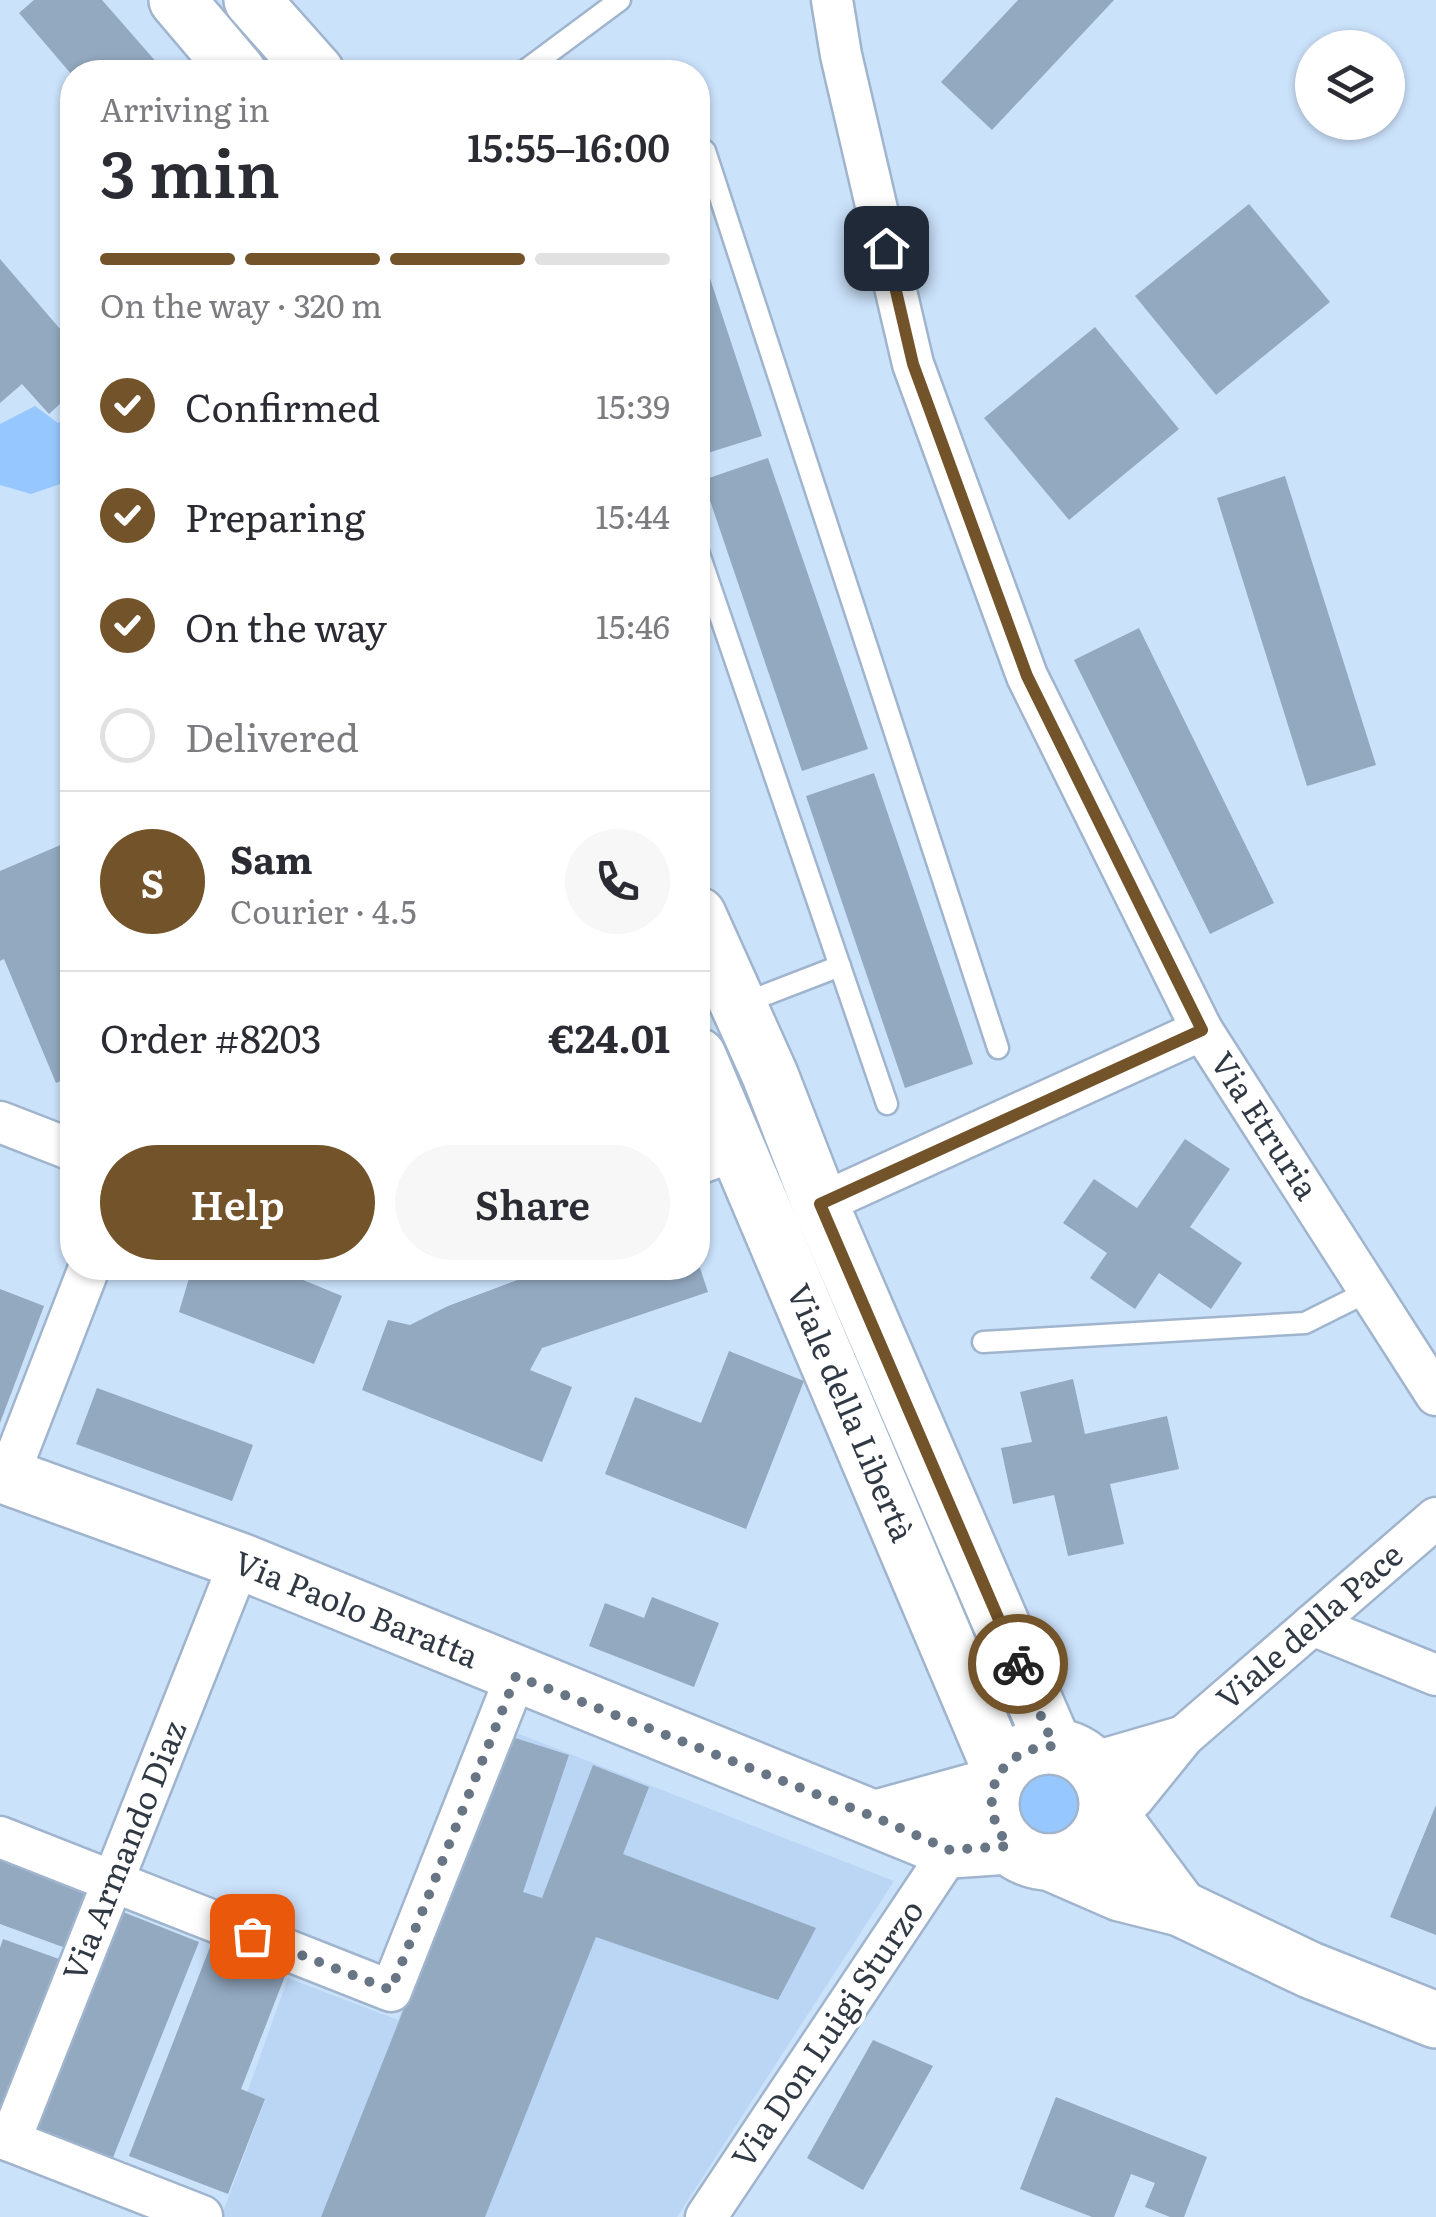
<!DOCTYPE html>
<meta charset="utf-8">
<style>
body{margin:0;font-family:Literata,serif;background:#f7f7f7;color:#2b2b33;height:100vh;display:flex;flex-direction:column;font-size:38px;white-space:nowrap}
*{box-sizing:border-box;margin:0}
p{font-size:32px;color:#7c7c81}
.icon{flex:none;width:55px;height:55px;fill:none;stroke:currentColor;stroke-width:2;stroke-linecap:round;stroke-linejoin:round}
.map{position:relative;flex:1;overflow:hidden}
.sheet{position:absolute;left:60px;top:60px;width:650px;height:1220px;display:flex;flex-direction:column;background:#fff;border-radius:40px;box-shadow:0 2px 8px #0004}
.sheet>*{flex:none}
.tools{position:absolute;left:1295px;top:30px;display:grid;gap:20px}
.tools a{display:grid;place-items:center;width:110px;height:110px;border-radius:50%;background:#fff;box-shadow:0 2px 8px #0004;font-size:50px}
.pin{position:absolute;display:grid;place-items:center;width:85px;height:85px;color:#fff;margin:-42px;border-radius:20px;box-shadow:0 5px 15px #0006}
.courier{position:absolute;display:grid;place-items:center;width:100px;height:100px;margin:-50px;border:8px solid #735329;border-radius:50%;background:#fff;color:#222;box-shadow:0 2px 12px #0007}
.headline em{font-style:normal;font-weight:600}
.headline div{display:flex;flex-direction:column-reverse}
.headline{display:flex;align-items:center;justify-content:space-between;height:170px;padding:0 40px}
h1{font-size:65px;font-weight:600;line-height:75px}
.bar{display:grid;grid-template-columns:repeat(4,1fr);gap:15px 10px;align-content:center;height:120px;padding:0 40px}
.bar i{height:12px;border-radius:8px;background:#e1e1e2}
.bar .selected{background:#735329}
.bar p{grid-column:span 4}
.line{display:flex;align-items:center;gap:25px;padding:0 40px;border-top:2px solid #e1e1e2}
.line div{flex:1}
.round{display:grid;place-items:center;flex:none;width:105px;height:105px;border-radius:52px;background:#f7f7f7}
ol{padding:0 40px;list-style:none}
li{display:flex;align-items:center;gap:30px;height:110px}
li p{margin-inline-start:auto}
li .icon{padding:10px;border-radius:50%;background:#735329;color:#fff;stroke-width:4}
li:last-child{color:#7c7c81}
li i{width:55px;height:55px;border:5px solid #e1e1e2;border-radius:50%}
.button{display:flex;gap:20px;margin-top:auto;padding:20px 40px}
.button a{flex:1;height:115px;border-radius:60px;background:#735329;color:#fff;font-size:40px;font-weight:600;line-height:115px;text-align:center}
.button a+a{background:#f7f7f7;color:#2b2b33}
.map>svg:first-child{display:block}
</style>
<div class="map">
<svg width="1436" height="2217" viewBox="0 0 1436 2217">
<rect width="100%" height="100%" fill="#cbe2fb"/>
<path fill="#bad6f4" d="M509,1730L894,1881L677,2217H221L265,2100L247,2093L288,1978L398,2020Z"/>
<g fill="#96c8ff">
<path d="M35,406L58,423L72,414V480L31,494L0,485V424Z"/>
<circle cx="1049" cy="1804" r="36"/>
</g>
<g fill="#93a9c0">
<path d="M34,0H102L165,72H72V75L19,13Z"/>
<path d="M1018,0H1114L992,130L941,82Z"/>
<path d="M1249,204L1330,302L1216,395L1135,296Z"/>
<path d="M698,242L762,436L698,456Z"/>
<path d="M0,259L72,343V393L49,414L22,384L0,403Z"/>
<path d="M1095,327L1179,429L1069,520L984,418Z"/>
<path d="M768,458L868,749L802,771L703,480Z"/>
<path d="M1285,476L1376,765L1307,786L1217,498Z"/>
<path d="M1139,628L1274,903L1210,934L1074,660Z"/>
<path d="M874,773L973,1064L905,1088L806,796Z"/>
<path d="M72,840V1076L56,1083L4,959L0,961V871Z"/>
<path d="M1185,1139L1230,1169L1190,1227L1242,1263L1211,1309L1159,1273L1135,1309L1090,1278L1107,1253L1063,1223L1094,1179L1137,1208Z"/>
<path d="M192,1268H274L342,1296L314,1364L179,1312Z"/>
<path d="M549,1268H700L708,1292L542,1348L530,1370L572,1387L542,1462L362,1390L388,1320L410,1325L448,1306Z"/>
<path d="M0,1289L44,1306L0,1423Z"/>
<path d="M729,1351L804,1381L746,1529L605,1474L635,1397L701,1423Z"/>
<path d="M1073,1379L1085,1434L1167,1416L1179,1469L1110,1484L1124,1544L1068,1556L1054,1495L1013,1504L1001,1448L1032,1442L1020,1392Z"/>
<path d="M97,1388L253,1445L232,1501L76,1444Z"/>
<path d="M652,1597L719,1623L694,1687L589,1646L605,1603L644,1618Z"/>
<path d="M512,1737L569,1755L523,1892L542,1898L593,1765L649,1787L623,1854L816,1928L778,2000L596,1937L485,2217H321Z"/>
<path d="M1436,1805V1935L1390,1917Z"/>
<path d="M0,1859L93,1893L71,1950L0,1924Z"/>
<path d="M123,1912L199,1942L112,2160L36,2130Z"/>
<path d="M3,1939L59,1959L0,2116V1948Z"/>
<path d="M210,1947L285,1976L241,2089L265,2099L228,2194L129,2156Z"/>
<path d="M873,2040L933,2066L863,2190L807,2158Z"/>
<path d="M1056,2097L1207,2157L1184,2217H1170L1145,2207L1155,2183L1131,2174L1114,2217H1092L1020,2189Z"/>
</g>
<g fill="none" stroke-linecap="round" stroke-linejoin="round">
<g stroke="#a0b5cd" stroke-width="25">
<g id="lane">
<path d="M523,72L620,0"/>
<path d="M698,145L705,151L998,1048"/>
<path d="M698,551L887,1104"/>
<path d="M739,1005L840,966"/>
<path d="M983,1342L1305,1323L1369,1291"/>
</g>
</g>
<g stroke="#a0b5cd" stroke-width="45">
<g id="street">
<path d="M832,0L841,55L913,364L1027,676L1202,1030L1436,1395"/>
<path d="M0,1122L72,1150"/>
<path d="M698,1164L739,1149"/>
<path d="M820,1204L1202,1030"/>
<path d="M8,1477L89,1268"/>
<path d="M1312,1625L1436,1675"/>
<path d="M1091,1763L1184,1736"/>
<path d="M1107,1810L1133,1799L1184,1736L1436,1518"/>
<path d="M0,1837L391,1991L516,1676"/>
<path d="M0,2137L202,2216"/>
<path d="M10,2141L240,1561"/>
<path d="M706,2217L951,1850"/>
</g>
</g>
<g stroke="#a0b5cd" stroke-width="60">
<g id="secondary">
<path d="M177,0L238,72"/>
<path d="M252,0L316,72"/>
<path d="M698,915L770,1075L820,1204L1054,1746"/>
<path d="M698,1056L1001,1771"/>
<path d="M0,1474L240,1561L951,1850L1009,1846"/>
<circle cx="1049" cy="1804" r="58"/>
<path d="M1107,1810L1180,1908"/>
<path d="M877,1818L993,1786"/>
<path d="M1049,1862L1120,1893L1180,1908L1310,1970L1436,2020"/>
</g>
</g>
<use href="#lane" stroke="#fff" stroke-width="20"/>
<use href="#street" stroke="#fff" stroke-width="40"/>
<use href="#secondary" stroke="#fff" stroke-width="55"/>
</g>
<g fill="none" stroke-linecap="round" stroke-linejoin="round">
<path stroke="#677584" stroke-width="10" stroke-dasharray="0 18" d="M252,1936L391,1990L516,1676L877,1818L950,1850L1009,1846C973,1801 996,1748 1054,1746L1018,1664"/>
<path stroke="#735329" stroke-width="12" d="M886,248L913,364L1027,676L1202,1030L820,1204L1018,1664"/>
</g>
<g text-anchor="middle" stroke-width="8" stroke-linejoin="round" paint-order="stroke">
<g font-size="32" fill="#313a44" stroke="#fff">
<text transform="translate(1264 1126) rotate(57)" y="11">Via Etruria</text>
<text transform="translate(850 1413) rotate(67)" y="11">Viale della Libertà</text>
<text transform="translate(356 1610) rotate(22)" y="11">Via Paolo Baratta</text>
<text transform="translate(1310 1627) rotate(-41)" y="11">Viale della Pace</text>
<text transform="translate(125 1851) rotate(-68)" y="11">Via Armando Diaz</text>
<text transform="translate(828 2034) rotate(-56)" y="11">Via Don Luigi Sturzo</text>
</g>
</g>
</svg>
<div class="tools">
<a><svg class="icon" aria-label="layers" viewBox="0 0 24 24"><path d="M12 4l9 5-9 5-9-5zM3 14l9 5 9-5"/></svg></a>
</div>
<div class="pin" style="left:252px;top:1936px;background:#ea580c"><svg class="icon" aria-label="bag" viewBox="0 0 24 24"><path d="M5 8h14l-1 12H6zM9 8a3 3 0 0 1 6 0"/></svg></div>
<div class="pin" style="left:886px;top:248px;background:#1f2937"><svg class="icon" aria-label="home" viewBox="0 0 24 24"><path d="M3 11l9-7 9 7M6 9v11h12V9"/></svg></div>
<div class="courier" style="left:1018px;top:1664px"><svg class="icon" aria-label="bike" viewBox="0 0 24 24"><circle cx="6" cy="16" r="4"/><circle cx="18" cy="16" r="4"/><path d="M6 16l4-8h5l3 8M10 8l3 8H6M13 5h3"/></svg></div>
<section class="sheet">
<div class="headline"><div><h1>3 min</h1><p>Arriving in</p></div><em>15:55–16:00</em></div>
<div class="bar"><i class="selected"></i><i class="selected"></i><i class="selected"></i><i></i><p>On the way · 320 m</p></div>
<ol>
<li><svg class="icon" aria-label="check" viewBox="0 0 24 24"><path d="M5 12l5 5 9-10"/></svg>Confirmed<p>15:39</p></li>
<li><svg class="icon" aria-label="check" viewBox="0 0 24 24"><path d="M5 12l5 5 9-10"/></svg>Preparing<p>15:44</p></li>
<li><svg class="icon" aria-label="check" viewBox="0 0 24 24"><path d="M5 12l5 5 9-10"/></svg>On the way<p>15:46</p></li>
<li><i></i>Delivered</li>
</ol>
<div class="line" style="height:180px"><b class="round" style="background:#735329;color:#fff">S</b><div><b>Sam</b><p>Courier · 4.5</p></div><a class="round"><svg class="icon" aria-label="phone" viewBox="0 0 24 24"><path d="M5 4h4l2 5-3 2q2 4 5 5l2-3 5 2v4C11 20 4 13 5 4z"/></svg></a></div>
<div class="line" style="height:130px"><div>Order #8203</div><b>€24.01</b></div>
<div class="button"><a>Help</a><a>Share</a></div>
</section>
</div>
